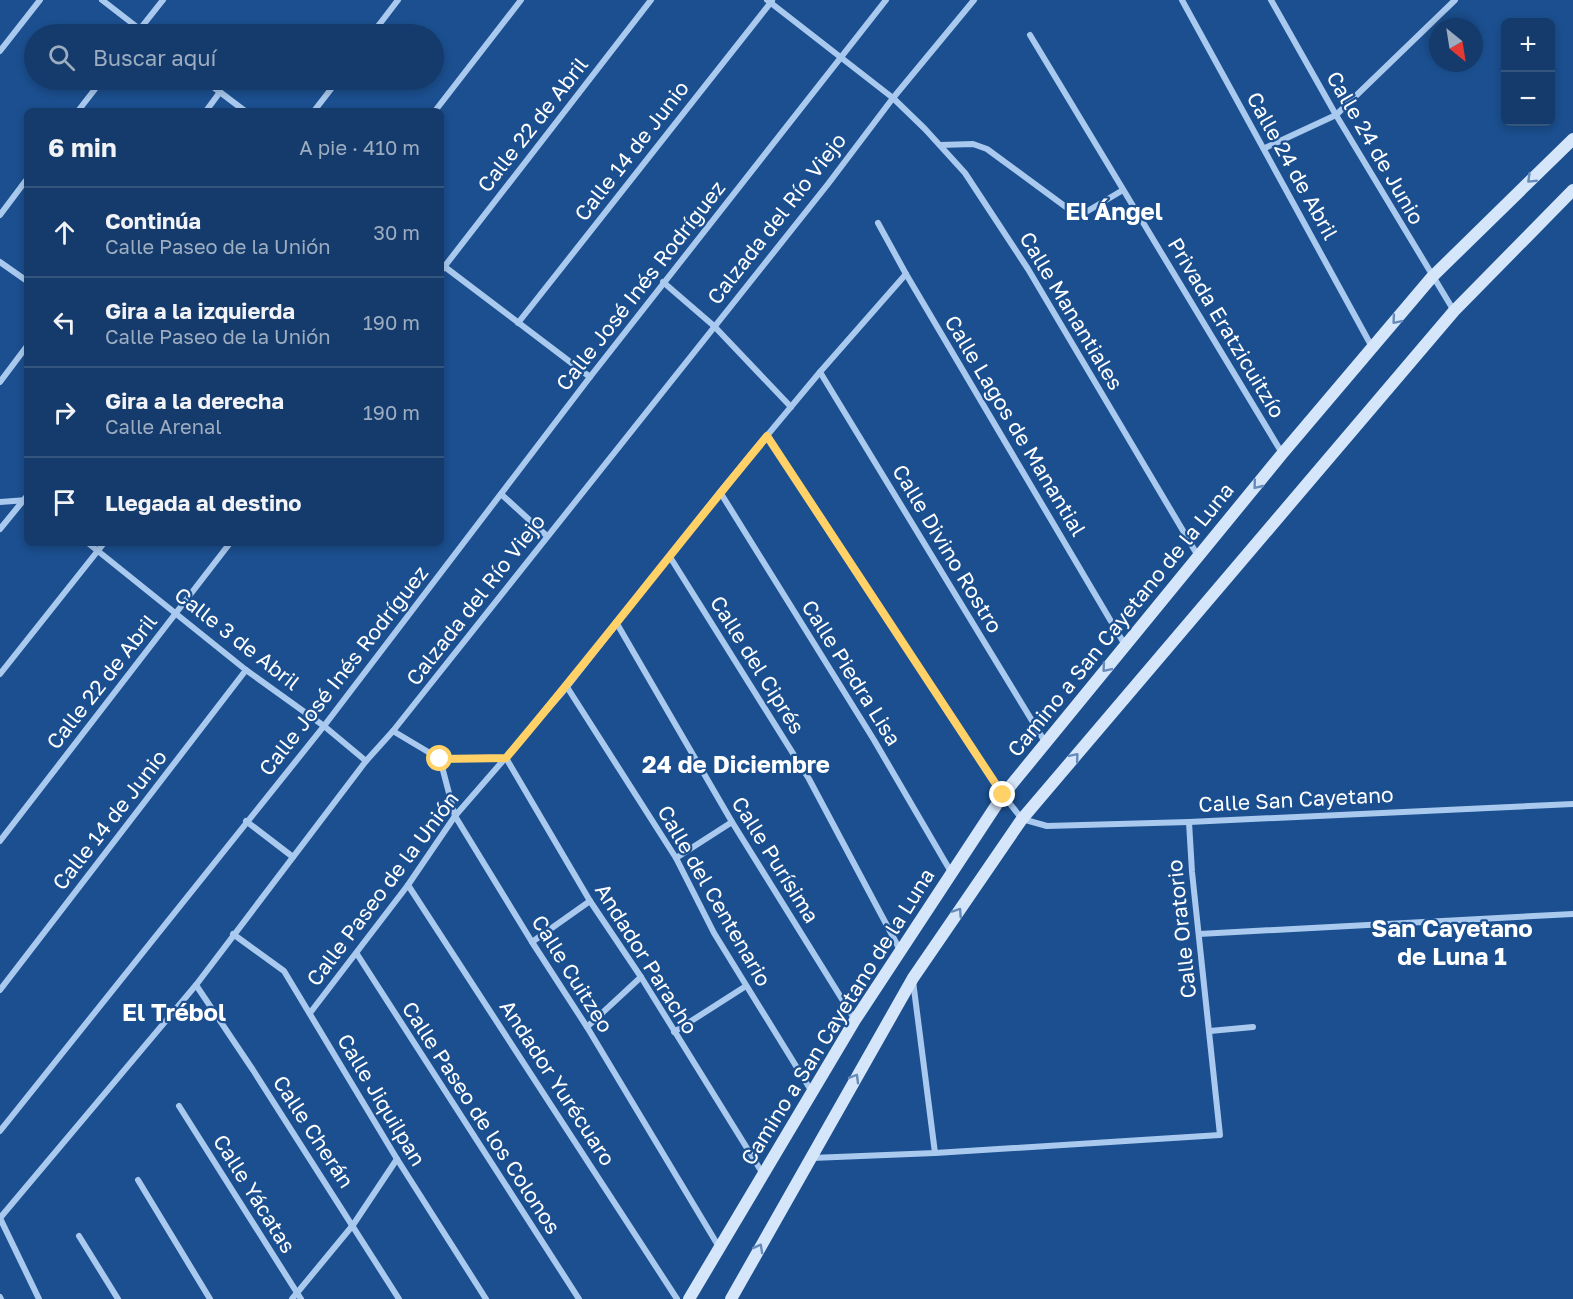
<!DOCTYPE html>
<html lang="es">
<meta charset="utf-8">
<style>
body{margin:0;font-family:"Golos Text",sans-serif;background:#1d4271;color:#f1f3f6}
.controls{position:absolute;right:18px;top:18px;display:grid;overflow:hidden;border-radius:9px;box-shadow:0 3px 9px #0003}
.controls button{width:54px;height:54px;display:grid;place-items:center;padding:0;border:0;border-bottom:2px solid #33557e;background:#143b6b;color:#f1f3f6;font:30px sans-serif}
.compass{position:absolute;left:1429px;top:18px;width:54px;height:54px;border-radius:50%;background:#143b6b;box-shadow:0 3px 9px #0003;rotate:150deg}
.stop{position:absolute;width:18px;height:18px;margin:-14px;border:4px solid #ffd166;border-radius:50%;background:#fff}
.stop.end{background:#ffd166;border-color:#fff;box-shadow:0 2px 6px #0008}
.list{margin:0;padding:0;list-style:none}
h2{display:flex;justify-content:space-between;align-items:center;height:78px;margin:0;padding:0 24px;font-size:26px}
h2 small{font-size:20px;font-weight:400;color:#9dadc1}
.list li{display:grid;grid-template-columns:39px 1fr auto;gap:18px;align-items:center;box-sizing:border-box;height:90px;padding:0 24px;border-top:2px solid #33557e}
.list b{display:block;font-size:22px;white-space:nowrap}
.list p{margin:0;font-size:20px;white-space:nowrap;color:#9dadc1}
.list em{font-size:20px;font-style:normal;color:#9dadc1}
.icon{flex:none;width:33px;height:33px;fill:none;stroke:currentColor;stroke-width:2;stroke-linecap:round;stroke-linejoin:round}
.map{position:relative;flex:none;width:1573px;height:1299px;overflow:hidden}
.search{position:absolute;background:#143b6b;box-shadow:0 3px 9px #0003;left:24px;top:24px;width:420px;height:66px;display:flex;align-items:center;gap:15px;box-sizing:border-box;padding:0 21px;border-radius:33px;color:#9dadc1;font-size:22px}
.panel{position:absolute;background:#143b6b;box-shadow:0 3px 9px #0003;left:24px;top:108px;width:420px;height:438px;border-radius:9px}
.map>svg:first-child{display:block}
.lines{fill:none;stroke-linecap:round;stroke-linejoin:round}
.street{stroke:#a9c9ee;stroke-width:6}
.secondary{stroke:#d6e6fa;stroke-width:12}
.oneway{stroke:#668bba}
.route{stroke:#ffd166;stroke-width:8}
.labels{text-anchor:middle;stroke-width:4.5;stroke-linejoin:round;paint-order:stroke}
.street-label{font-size:21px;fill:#fff;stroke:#1b4f8f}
.quarter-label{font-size:24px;font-weight:bold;fill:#fff;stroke:#1b4f8f}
</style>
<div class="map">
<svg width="1573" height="1299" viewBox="0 0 1573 1299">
<rect width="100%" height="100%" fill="#1b4f8f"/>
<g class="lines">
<g class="street">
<polyline points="102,0 146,34"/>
<polyline points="767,0 893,98 925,129 965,173 1028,269 1198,556"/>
<polyline points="1182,0 1372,347"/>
<polyline points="1271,0 1336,115 1454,311"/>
<polyline points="136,34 163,0"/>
<polyline points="372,34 398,0"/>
<polyline points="1030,35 1282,453"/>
<polyline points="0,51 40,0"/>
<polyline points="204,80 245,111"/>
<polyline points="78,111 102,80"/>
<polyline points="206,111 220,92"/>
<polyline points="314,111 338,80"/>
<polyline points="435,111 521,0"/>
<polyline points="940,145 973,144 987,149 1074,213 1081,215 1123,190"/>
<polyline points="1265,148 1336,115 1455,0"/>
<polyline points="0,215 27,179"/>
<polyline points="878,223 906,274 1125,645"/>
<polyline points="0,262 27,281"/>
<polyline points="441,264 590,377"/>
<polyline points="441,271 651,0"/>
<polyline points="663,282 714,326 791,407"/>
<polyline points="518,323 772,1"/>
<polyline points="820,372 1045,742"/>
<polyline points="0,382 27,346"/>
<polyline points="767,436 1003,795 1022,819 1047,826 1189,822 1573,804"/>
<polyline points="720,492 874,740 951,872"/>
<polyline points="501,494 547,536"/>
<polyline points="0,502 27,500"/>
<polyline points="0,529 27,496"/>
<polyline points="88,543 246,670 324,726 366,761"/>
<polyline points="670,557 809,779 900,950"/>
<polyline points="616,622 732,822 855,1020"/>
<polyline points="0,674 104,543"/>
<polyline points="567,687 676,858 714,933 812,1092"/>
<polyline points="393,731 440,759 455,816 532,942 587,1027 719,1247"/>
<polyline points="440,759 506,758 590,901 641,977 763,1174"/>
<polyline points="246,821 293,857"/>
<polyline points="0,841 230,543"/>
<polyline points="676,858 732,822"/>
<polyline points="408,885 677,1299"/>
<polyline points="233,934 284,971 397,1159 486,1299"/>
<polyline points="1199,934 1573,914"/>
<polyline points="532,942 590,901"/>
<polyline points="357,954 579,1299"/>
<polyline points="913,981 935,1153"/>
<polyline points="196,985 253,1070 399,1299"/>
<polyline points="0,990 246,670"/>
<polyline points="310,1013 408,885 455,816 567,687 720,492 820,372 906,274"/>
<polyline points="587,1027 641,977"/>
<polyline points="1210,1031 1253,1027"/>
<polyline points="674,1032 746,986"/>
<polyline points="179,1106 301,1299"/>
<polyline points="0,1131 324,726 590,377 886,0"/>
<polyline points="812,1158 935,1153 1220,1135 1192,872 1189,822"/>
<polyline points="138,1180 210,1299"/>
<polyline points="0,1218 196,985 366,761 393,731 828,184 893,98 974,0"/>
<polyline points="0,1218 39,1299"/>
<polyline points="79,1236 118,1299"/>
<polyline points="0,1297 1,1299"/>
<polyline points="292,1299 353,1225 397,1159"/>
</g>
<g class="secondary">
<polyline points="689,1299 855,1020 1003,795 1282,454 1432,277 1573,139"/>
<polyline points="731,1299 913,978 1022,819 1454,311 1573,190"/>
</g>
</g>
<defs><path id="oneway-chevron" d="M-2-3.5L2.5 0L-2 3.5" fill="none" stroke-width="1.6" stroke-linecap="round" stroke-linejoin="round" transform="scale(1.5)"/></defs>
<g class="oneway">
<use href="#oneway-chevron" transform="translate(1531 179) rotate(136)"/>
<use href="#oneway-chevron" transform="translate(1396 320) rotate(130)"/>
<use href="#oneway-chevron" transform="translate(1257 485) rotate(129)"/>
<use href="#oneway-chevron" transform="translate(1106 668) rotate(130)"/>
<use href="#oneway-chevron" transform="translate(1075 757) rotate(-50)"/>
<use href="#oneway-chevron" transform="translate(958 912) rotate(-56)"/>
<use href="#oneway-chevron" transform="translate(855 1078) rotate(-60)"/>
<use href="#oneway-chevron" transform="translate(759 1248) rotate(-61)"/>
</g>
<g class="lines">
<path class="route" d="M440 759 506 758C596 652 679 542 767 436L1003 795"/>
</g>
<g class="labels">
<g class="street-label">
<text transform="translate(533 125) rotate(-52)" y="7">Calle 22 de Abril</text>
<text transform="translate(1375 148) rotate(60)" y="7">Calle 24 de Junio</text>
<text transform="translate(632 151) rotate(-52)" y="7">Calle 14 de Junio</text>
<text transform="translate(1292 166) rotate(61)" y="7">Calle 24 de Abril</text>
<text transform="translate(777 219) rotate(-52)" y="7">Calzada del Río Viejo</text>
<text transform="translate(641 286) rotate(-52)" y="7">Calle José Inés Rodríguez</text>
<text transform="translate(1071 311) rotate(59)" y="7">Calle Manantiales</text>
<text transform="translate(1226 328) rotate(59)" y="7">Privada Eratzicuitzío</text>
<text transform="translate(1015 426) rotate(59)" y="7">Calle Lagos de Manantial</text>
<text transform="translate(947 549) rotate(59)" y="7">Calle Divino Rostro</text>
<text transform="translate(476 600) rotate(-52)" y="7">Calzada del Río Viejo</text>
<text transform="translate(1121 620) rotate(-51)" y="7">Camino a San Cayetano de la Luna</text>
<text transform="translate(237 639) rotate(38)" y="7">Calle 3 de Abril</text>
<text transform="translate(757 665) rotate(58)" y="7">Calle del Ciprés</text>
<text transform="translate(344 671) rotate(-52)" y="7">Calle José Inés Rodríguez</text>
<text transform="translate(851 673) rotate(58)" y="7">Calle Piedra Lisa</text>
<text transform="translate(102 682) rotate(-52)" y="7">Calle 22 de Abril</text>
<text transform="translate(1296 800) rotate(-3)" y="7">Calle San Cayetano</text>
<text transform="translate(110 820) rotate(-52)" y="7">Calle 14 de Junio</text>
<text transform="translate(775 860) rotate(58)" y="7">Calle Purísima</text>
<text transform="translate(383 889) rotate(-53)" y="7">Calle Paseo de la Unión</text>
<text transform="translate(714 896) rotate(60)" y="7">Calle del Centenario</text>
<text transform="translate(1182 929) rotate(-96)" y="7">Calle Oratorio</text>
<text transform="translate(646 959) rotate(58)" y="7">Andador Paracho</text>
<text transform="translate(572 974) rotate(58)" y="7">Calle Cuitzeo</text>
<text transform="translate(838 1017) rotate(-58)" y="7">Camino a San Cayetano de la Luna</text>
<text transform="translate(557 1083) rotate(57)" y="7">Andador Yurécuaro</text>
<text transform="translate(381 1100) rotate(59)" y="7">Calle Jiquilpan</text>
<text transform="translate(481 1118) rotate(57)" y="7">Calle Paseo de los Colonos</text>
<text transform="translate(313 1132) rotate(57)" y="7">Calle Cherán</text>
<text transform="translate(254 1194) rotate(58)" y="7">Calle Yácatas</text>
</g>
<g class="quarter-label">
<text x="1114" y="220">El Ángel</text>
<text x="736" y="773">24 de Diciembre</text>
<text x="1452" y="937">San Cayetano<tspan x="1452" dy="28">de Luna 1</tspan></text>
<text x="174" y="1021">El Trébol</text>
</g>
</g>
</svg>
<div class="controls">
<button>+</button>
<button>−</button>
</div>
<svg class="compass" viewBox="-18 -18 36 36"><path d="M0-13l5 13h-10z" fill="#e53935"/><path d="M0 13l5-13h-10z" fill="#9dadc1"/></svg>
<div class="stop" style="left:440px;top:759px"></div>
<div class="stop end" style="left:1003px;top:795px"></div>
<div class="search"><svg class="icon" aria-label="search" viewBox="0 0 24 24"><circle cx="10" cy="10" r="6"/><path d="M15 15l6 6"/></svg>Buscar aquí</div>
<section class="panel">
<h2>6 min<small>A pie · 410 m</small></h2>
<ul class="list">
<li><svg class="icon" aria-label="ahead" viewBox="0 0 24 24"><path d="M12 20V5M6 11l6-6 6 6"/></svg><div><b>Continúa</b><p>Calle Paseo de la Unión</p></div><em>30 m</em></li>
<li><svg class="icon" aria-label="left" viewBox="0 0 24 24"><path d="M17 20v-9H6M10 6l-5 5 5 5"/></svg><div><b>Gira a la izquierda</b><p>Calle Paseo de la Unión</p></div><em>190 m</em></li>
<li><svg class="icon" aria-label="right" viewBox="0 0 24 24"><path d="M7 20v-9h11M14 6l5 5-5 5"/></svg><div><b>Gira a la derecha</b><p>Calle Arenal</p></div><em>190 m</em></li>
<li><svg class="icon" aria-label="arrive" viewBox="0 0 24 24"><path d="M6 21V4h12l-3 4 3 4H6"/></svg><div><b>Llegada al destino</b></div></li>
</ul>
</section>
</div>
